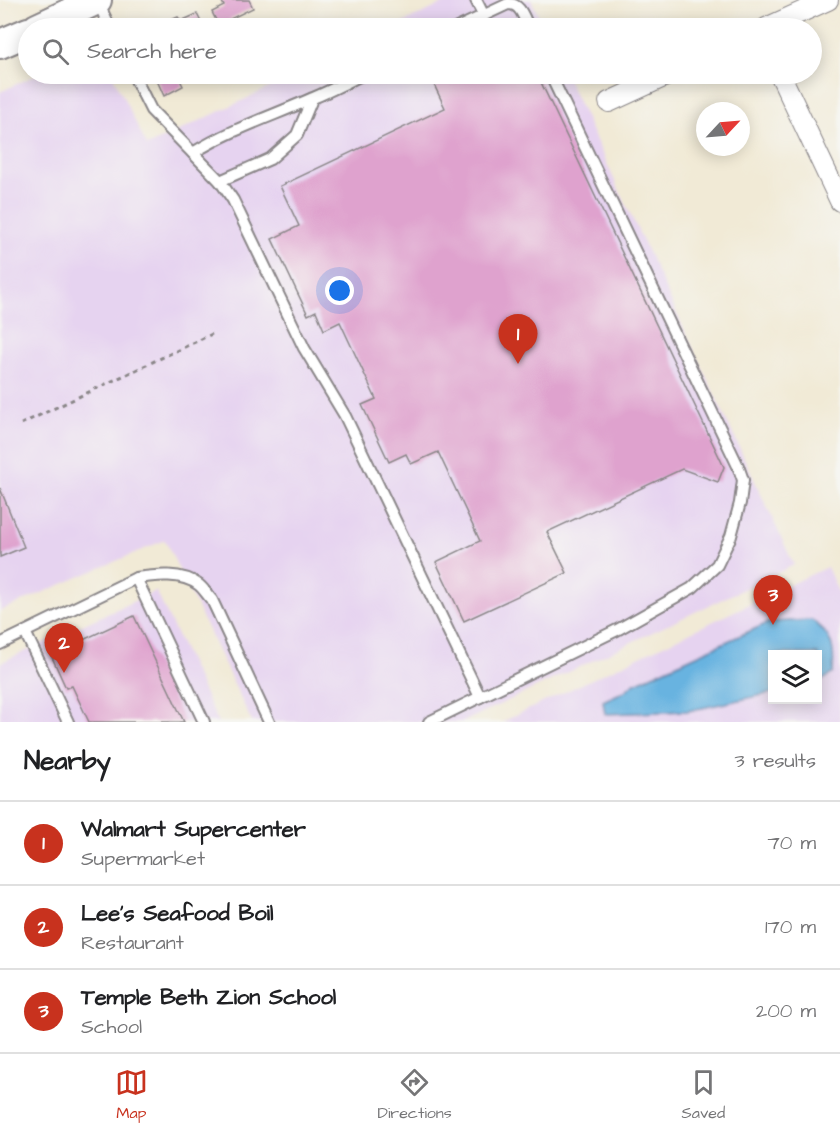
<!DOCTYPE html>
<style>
body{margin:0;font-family:"Architects Daughter",sans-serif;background:#f6f6f6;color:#202124}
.controls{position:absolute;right:18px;bottom:18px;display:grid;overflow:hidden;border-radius:0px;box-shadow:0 3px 15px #0003}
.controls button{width:54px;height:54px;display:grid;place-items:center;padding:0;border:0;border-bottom:2px solid #e0e0e0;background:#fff;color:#202124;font:30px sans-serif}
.compass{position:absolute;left:696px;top:102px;width:54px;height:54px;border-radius:50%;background:#fff;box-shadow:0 3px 15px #0003;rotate:64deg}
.you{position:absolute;left:340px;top:291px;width:21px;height:21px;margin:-15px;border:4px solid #fff;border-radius:50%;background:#1a73e8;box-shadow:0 0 0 9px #1a73e833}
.badge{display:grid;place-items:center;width:39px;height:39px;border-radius:50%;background:#c8321e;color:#fff;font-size:20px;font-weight:700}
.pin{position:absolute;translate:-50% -50px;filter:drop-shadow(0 2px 3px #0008)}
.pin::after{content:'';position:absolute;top:32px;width:21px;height:18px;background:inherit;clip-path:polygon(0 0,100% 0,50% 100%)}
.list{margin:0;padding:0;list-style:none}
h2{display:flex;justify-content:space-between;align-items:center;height:78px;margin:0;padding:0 24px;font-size:26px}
h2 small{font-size:20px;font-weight:400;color:#757577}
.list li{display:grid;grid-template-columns:39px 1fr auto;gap:18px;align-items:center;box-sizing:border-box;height:84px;padding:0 24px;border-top:2px solid #e0e0e0}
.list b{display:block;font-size:22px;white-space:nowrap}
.list p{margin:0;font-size:20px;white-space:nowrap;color:#757577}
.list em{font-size:20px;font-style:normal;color:#757577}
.icon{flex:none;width:33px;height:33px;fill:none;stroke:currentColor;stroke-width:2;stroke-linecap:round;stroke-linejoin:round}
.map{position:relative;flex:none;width:840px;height:722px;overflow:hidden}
.search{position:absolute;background:#fff;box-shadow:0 3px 15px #0003;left:18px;right:18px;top:18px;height:66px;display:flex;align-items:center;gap:15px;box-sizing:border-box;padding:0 21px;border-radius:33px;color:#757577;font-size:22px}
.sheet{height:330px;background:#fff}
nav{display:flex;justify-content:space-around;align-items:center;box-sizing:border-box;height:84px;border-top:2px solid #e0e0e0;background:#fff;font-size:16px;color:#757577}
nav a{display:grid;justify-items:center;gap:3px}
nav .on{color:#c8321e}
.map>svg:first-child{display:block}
.built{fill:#e6d3f0;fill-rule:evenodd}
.water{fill:#68b3e0;stroke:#456a8e;stroke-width:1.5}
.building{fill:#dfa2ce}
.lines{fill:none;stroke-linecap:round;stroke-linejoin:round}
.lane-casing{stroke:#8a8688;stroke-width:14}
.street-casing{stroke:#8a8688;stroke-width:22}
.secondary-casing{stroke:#8a8688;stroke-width:32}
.path{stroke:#8a8688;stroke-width:3;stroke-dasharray:4.5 4.5;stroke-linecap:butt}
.lane{stroke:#fff;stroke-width:10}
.street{stroke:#fff;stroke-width:20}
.secondary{stroke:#fff;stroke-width:28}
</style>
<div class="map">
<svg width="840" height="722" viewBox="0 0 840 722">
<rect width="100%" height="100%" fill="#f6f6f2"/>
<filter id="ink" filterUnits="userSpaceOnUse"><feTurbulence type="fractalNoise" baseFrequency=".0167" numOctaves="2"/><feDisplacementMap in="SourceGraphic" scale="12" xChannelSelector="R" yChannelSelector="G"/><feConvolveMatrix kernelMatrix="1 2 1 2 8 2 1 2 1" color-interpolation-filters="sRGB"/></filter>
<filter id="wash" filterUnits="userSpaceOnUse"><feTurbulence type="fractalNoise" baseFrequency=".008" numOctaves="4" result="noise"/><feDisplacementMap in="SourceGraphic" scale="24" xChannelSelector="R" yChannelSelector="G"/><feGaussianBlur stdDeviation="1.35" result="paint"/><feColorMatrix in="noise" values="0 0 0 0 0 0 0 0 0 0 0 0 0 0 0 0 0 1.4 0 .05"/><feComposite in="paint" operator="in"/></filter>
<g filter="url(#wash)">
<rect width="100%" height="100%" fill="#f1ead6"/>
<g class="built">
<polygon points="451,0 531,0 545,28 392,28"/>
<polygon points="38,74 112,74 147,146 298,74 565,74 794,565 463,722 252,722 165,540 0,611 0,92"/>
<path d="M827 567 840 596V722H502ZM772 654H818V700H772Z"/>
<polygon points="156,591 218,722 0,722 0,663"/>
</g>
<path class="water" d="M812 620C833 637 835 647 833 673L818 683V654H772V693L688 711 605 714 603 701 625 691 633 684 770 622Z"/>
<g id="blocks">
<g class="building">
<polygon points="221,0 249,0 253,8 230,19 233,25 226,28 220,28 212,12 224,6"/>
<polygon points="197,14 204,28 153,28 178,17 181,21"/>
<polygon points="161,74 177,74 183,86 164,96 155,76"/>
<polygon points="429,74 537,74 724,467 718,482 682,469 547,532 567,573 464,621 436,562 480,541 438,452 411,464 406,454 389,462 362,405 376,399 340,322 324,330 316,311 308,315 272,239 299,226 280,186 445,108"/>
<polygon points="0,488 24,547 0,557"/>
<polygon points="134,616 184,722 89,722 72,686 66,688 51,655"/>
</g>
</g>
</g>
<g filter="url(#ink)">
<use href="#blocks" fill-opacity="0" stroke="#8a8688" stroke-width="1.5"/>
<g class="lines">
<defs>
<g id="lane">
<polyline points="97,0 110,28"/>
<polyline points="476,0 484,16"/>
<path d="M457 28 508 4C521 3 524 19 529 28"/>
<polyline points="133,74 151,110 220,181 233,200 304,348 345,416 480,697"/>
<path d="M193 153C231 129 273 116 313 98 330 91 347 82 364 74"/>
<polyline points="220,181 270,159 297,135 312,99"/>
<polyline points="136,578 204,722"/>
<polyline points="25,632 68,722"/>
<path d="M0 644 136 578C156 575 182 572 199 585 204 589 208 596 212 600L269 722"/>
<polyline points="429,722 617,630 692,588 717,565 731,536 740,503 743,480 738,466 550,74"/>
</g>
<g id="street">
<polyline points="766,28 828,0"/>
<polyline points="780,74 840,201"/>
<polyline points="609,102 670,74"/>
</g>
<g id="secondary">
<polyline points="37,28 97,0"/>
<polyline points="0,44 28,32"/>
</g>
</defs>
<use href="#lane" class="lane-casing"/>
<use href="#street" class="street-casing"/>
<use href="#secondary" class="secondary-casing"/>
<polyline class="path" points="21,424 212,334"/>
<use href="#lane" class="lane"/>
<use href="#street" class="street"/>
<use href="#secondary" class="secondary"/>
</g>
</g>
</svg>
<div class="controls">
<button><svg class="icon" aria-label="layers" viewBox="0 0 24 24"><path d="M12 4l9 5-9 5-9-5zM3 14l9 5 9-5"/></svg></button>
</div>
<svg class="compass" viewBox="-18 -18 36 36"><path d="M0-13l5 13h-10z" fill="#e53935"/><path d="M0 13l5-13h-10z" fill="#757577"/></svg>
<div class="you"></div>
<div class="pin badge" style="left:518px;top:364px">1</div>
<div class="pin badge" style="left:64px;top:673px">2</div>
<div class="pin badge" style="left:773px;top:625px">3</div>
<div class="search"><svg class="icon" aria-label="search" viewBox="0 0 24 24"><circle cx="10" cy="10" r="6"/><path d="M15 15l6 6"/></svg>Search here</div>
</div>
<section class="sheet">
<h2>Nearby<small>3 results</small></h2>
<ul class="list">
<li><span class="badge">1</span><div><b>Walmart Supercenter</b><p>Supermarket</p></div><em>70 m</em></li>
<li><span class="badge">2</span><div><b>Lee's Seafood Boil</b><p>Restaurant</p></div><em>170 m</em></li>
<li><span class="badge">3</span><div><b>Temple Beth Zion School</b><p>School</p></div><em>200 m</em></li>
</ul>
</section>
<nav>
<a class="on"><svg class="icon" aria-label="map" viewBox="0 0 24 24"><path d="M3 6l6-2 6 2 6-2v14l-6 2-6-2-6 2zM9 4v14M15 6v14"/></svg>Map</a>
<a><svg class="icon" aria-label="directions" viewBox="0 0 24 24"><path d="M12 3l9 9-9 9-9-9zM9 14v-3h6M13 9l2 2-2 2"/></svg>Directions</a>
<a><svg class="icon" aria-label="saved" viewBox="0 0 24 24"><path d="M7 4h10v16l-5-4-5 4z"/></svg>Saved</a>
</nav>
